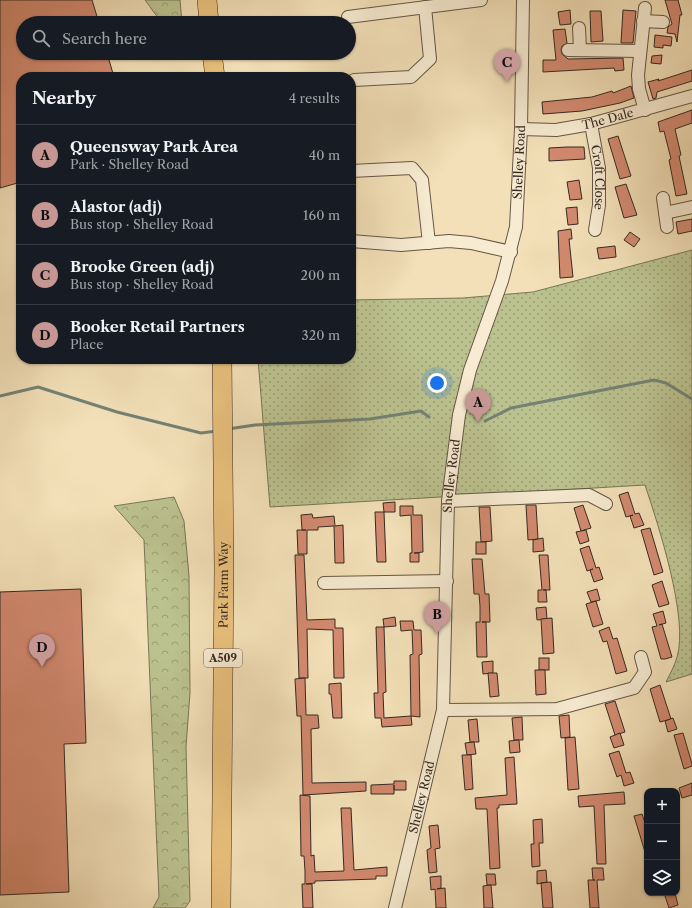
<!DOCTYPE html>
<meta charset="utf-8">
<style>
body{margin:0;font-family:"Libre Caslon Text",serif;background:#242831;color:#f1f3f6}
.controls{position:absolute;right:12px;bottom:12px;display:grid;overflow:hidden;border-radius:8px;box-shadow:0 1px 3px #0004}
.controls button{width:36px;height:36px;display:grid;place-items:center;padding:0;border:0;border-bottom:1px solid #363941;background:#171b24;color:#f1f3f6;font:20px sans-serif}
.you{position:absolute;left:437px;top:383px;width:14px;height:14px;margin:-10px;border:3px solid #fff;border-radius:50%;background:#1a73e8;box-shadow:0 0 0 6px #1a73e833}
.badge{display:grid;place-items:center;width:26px;height:26px;border-radius:50%;background:#c59692;color:#111;font-size:13px;font-weight:700}
.pin{position:absolute;translate:-50% -33px;filter:drop-shadow(0 1px 2px #0008)}
.pin::after{content:'';position:absolute;top:21px;width:14px;height:12px;background:inherit;clip-path:polygon(0 0,100% 0,50% 100%)}
.list{margin:0;padding:0;list-style:none}
h2{display:flex;justify-content:space-between;align-items:center;height:52px;margin:0;padding:0 16px;font-size:17px}
h2 small{font-size:13px;font-weight:400;color:#9ea1a6}
.list li{display:grid;grid-template-columns:26px 1fr auto;gap:12px;align-items:center;box-sizing:border-box;height:60px;padding:0 16px;border-top:1px solid #363941}
.list b{display:block;font-size:15px;white-space:nowrap}
.list p{margin:0;font-size:13px;white-space:nowrap;color:#9ea1a6}
.list em{font-size:13px;font-style:normal;color:#9ea1a6}
.icon{flex:none;width:22px;height:22px;fill:none;stroke:currentColor;stroke-width:2;stroke-linecap:round;stroke-linejoin:round}
.map{position:relative;flex:none;width:692px;height:908px;overflow:hidden}
.search{position:absolute;background:#171b24;box-shadow:0 1px 3px #0004;left:16px;top:16px;width:340px;height:44px;display:flex;align-items:center;gap:10px;box-sizing:border-box;padding:0 14px;border-radius:22px;color:#9ea1a6;font-size:15px}
.panel{position:absolute;background:#171b24;box-shadow:0 1px 3px #0004;left:16px;top:72px;width:340px;height:292px;border-radius:16px}
.map>svg:first-child{display:block}
.forest{fill:url(#forest-crowns);stroke:#787658}
.park{fill:url(#park-dots);stroke:#787658}
.lines{fill:none;stroke-linecap:round;stroke-linejoin:round}
.stream{stroke:#738274;stroke-width:3}
.building{fill:#d38a70;stroke:#352921}
.minor-casing{stroke:#645747;stroke-width:14}
.trunk-casing{stroke:#352921;stroke-width:20}
.minor{stroke:#f7ebd1;stroke-width:12}
.trunk{stroke:#eac07c;stroke-width:19}
.labels{text-anchor:middle;stroke-width:3.5;stroke-linejoin:round;paint-order:stroke}
.shield{fill:#f7ebd1;stroke:#6f6356;stroke-width:1}
.shield-label{font-size:11px;font-weight:bold;fill:#352921}
.street-label{font-size:12px;fill:#352921;stroke:#f7ebd1}
</style>
<div class="map">
<svg width="692" height="908" viewBox="0 0 692 908">
<defs>
<pattern id="forest-crowns" width="20" height="18" patternUnits="userSpaceOnUse"><rect width="20" height="18" fill="#bbc28f"/><path d="M2 6a3 3 0 1 1 6 0M12 15a3 3 0 1 1 6 0" fill="none" stroke="#999e74"/></pattern>
<pattern id="park-dots" width="8" height="8" patternUnits="userSpaceOnUse"><rect width="8" height="8" fill="#bbc28f"/><path d="M2 2h.1M6 6h.1" fill="none" stroke="#999e74" stroke-width="1.8" stroke-linecap="round"/></pattern>
</defs>
<rect width="100%" height="100%" fill="#f3e0b8"/>
<filter id="stains"><feTurbulence type="fractalNoise" baseFrequency=".005" numOctaves="4"/><feColorMatrix values="0 0 0 0 .2 0 0 0 0 .09 0 0 0 0 .02 0 0 0 .5 -.17"/></filter>
<radialGradient id="worn" r=".72"><stop offset=".6" stop-color="#630" stop-opacity="0"/><stop offset="1" stop-color="#630" stop-opacity=".3"/></radialGradient>
<g class="forest">
<path d="M145 0H180L182 23C158 23 159 19 145 0Z"/>
<polygon points="174,497 184,521 189,576 190,693 186,747 190,901 185,908 153,908 159,897 144,540 114,506"/>
</g>
<path class="park" d="M692 250V674L666 682C670 674 675 665 677 657 689 619 658 524 645 485L270 507 258 359H351V300L463 298 533 292Z"/>
<g class="lines">
<g class="stream">
<polyline points="0,396 38,387 117,412 201,433 217,431"/>
<polyline points="485,421 511,408 654,380 666,383 692,399"/>
<polyline points="228,429 255,425 370,419 421,411 429,417"/>
</g>
</g>
<g class="building">
<polygon points="0,0 92,0 99,23 23,23 23,53 107,53 114,77 21,77 21,182 0,188"/>
<polygon points="665,0 678,0 682,15 680,15 677,42 675,34 667,33 668,27 672,24"/>
<polygon points="570,10 571,24 560,25 558,12"/>
<polygon points="623,10 636,11 633,43 621,43"/>
<polygon points="590,11 601,11 603,41 591,42"/>
<polygon points="565,29 567,43 562,46 561,50 562,54 568,59 623,58 624,70 615,71 614,68 543,72 543,60 556,60 553,30"/>
<polygon points="655,35 672,37 671,46 663,45 663,48 654,47"/>
<polygon points="662,55 661,64 651,63 652,56"/>
<polygon points="692,70 692,81 657,92 656,98 653,99 648,82 659,79 658,81"/>
<polygon points="631,86 634,98 620,103 582,111 543,114 542,102 592,97 612,91 613,93"/>
<polygon points="692,110 692,123 675,129 681,155 679,156 687,194 676,196 669,160 671,159 664,131 660,132 658,122"/>
<polygon points="618,136 631,176 620,179 608,139"/>
<polygon points="567,147 584,147 585,159 549,161 549,148"/>
<polygon points="579,180 582,199 570,200 567,182"/>
<polygon points="626,184 637,215 624,218 615,187"/>
<polygon points="577,207 578,224 568,225 566,208"/>
<polygon points="692,219 692,231 678,234 676,222"/>
<polygon points="571,229 572,239 569,239 573,277 560,278 558,231"/>
<polygon points="630,232 640,239 634,247 624,240"/>
<polygon points="615,246 616,257 599,259 597,248"/>
<polygon points="628,492 635,514 639,513 644,525 634,528 630,516 633,515 626,517 619,495"/>
<polygon points="395,502 395,512 384,512 383,503"/>
<polygon points="526,505 536,505 538,539 528,540"/>
<polygon points="583,505 591,528 581,531 574,508"/>
<polygon points="400,506 413,506 413,515 422,515 423,552 414,553 419,553 419,562 410,562 410,553 412,553 411,515 400,516"/>
<polygon points="479,507 490,507 492,541 481,542"/>
<polygon points="375,512 384,512 386,562 377,562"/>
<polygon points="312,514 313,518 334,516 335,526 343,525 344,563 335,563 334,526 318,527 318,530 307,530 307,554 298,554 297,530 306,530 302,530 301,515"/>
<polygon points="650,528 663,572 654,575 641,530"/>
<polygon points="586,530 589,541 580,544 576,532"/>
<polygon points="543,538 544,551 533,552 533,540"/>
<rect x="476" y="542" width="10" height="12"/>
<polygon points="589,546 596,568 599,567 603,579 594,582 590,570 593,569 587,571 580,549"/>
<polygon points="295,555 304,555 307,620 335,619 335,628 343,628 344,678 334,678 333,630 307,629 308,678 299,678"/>
<polygon points="539,555 548,555 550,590 543,590 546,590 547,602 538,602 538,590 542,590"/>
<polygon points="472,559 482,559 485,594 489,594 490,622 482,622 486,622 487,657 477,657 476,622 480,622 480,606 479,594 474,594"/>
<polygon points="662,581 669,604 659,607 652,585"/>
<polygon points="81,589 86,743 64,744 69,892 0,895 0,592"/>
<polygon points="597,589 600,600 596,601 603,624 593,627 586,604 596,601 591,602 587,592"/>
<polygon points="546,607 547,619 537,620 536,608"/>
<polygon points="663,611 666,623 659,625 662,624 672,657 665,659 661,659 652,627 657,626 653,614"/>
<polygon points="395,617 396,626 384,627 383,619"/>
<polygon points="552,618 554,653 543,654 541,619"/>
<polygon points="400,621 413,621 414,630 421,630 422,654 419,655 420,717 411,716 410,655 413,654 412,630 401,631"/>
<polygon points="376,627 384,627 386,692 383,693 384,718 411,716 412,725 382,727 381,718 375,718 374,693 378,693"/>
<polygon points="609,627 613,639 617,638 627,671 616,674 607,641 603,642 599,631"/>
<rect x="539" y="658" width="10" height="12"/>
<polygon points="493,661 493,673 483,674 482,662"/>
<polygon points="535,670 545,670 546,694 536,695"/>
<polygon points="488,673 497,673 499,696 490,697"/>
<polygon points="305,678 306,715 318,715 319,728 311,729 312,783 366,782 366,791 303,795 301,716 297,716 295,679"/>
<polygon points="341,683 342,718 333,718 331,694 329,694 329,684"/>
<polygon points="660,685 671,719 660,722 650,689"/>
<polygon points="615,701 625,732 615,735 605,704"/>
<polygon points="569,715 570,737 561,738 559,716"/>
<polygon points="522,717 523,740 514,740 512,718"/>
<polygon points="673,718 677,729 668,732 665,721"/>
<polygon points="477,719 479,742 470,742 468,720"/>
<polygon points="620,733 624,745 614,748 610,737"/>
<polygon points="683,733 692,764 692,766 684,769 674,735"/>
<polygon points="575,737 579,789 568,790 565,738"/>
<polygon points="519,740 520,752 510,753 509,741"/>
<polygon points="474,742 476,754 467,755 465,743"/>
<polygon points="619,751 626,773 630,772 634,783 624,786 621,775 617,777 609,754"/>
<polygon points="462,755 471,755 473,789 465,790"/>
<polygon points="514,757 517,804 499,805 499,808 497,808 500,868 490,869 487,809 476,809 475,798 507,795 505,758"/>
<polygon points="394,781 406,781 406,790 394,790 394,785 394,794 371,794 371,785 394,784"/>
<polygon points="692,783 692,795 682,798 679,788"/>
<polygon points="624,792 625,804 604,805 606,864 597,864 594,806 579,807 578,796"/>
<polygon points="300,795 310,796 311,856 314,855 315,872 344,871 341,808 351,808 354,870 387,867 387,876 376,876 376,879 315,881 315,883 306,884 312,884 313,908 303,908 302,884 305,884 305,871 304,856 301,856"/>
<polygon points="642,814 647,828 647,852 645,852 634,816"/>
<polygon points="542,819 543,843 539,843 540,866 532,867 531,844 534,844 533,820"/>
<polygon points="438,825 440,848 435,849 437,872 429,873 427,850 431,848 429,826"/>
<polygon points="592,868 603,868 604,880 597,880 599,908 590,908 588,880 595,880 593,880"/>
<polygon points="546,870 547,882 541,883 551,882 553,908 543,908 541,883 537,884 537,871"/>
<polygon points="486,874 495,874 496,885 487,885"/>
<polygon points="441,876 441,888 437,889 445,888 446,908 436,908 435,889 431,890 430,877"/>
<polygon points="491,885 493,908 484,908 483,886"/>
<polygon points="664,893 675,893 678,905 669,908"/>
</g>
<g class="lines">
<defs>
<g id="minor">
<polyline points="645,8 638,75 639,89 645,110"/>
<polyline points="348,17 481,0"/>
<polyline points="643,21 663,22"/>
<polyline points="579,28 580,50"/>
<polyline points="568,50 640,51"/>
<polyline points="354,80 411,77 430,59 425,7"/>
<path id="s1" d="M591 124 599 168V205L595 230"/>
<path id="s2" d="M521 129 556 130 591 124 692 96"/>
<polyline points="351,171 412,168 422,180 429,243"/>
<polyline points="663,198 667,227"/>
<polyline points="665,213 692,207"/>
<polyline points="351,241 401,245 449,241 471,243 511,252"/>
<polyline points="448,501 589,495 606,504"/>
<polyline points="324,583 447,581"/>
<polyline points="443,710 557,709 634,688 645,672 641,657"/>
<path id="s3" d="M395 908 443 710 448 501 459 415 470 370 502 281 516 227 521 129 523 0"/>
</g>
<g id="trunk">
<polyline points="207,0 209,23"/>
<polyline points="212,53 215,77"/>
<path id="s4" d="M221 908 224 569 222 359"/>
</g>
</defs>
<use href="#minor" class="minor-casing"/>
<use href="#trunk" class="trunk-casing"/>
<use href="#minor" class="minor"/>
<use href="#trunk" class="trunk"/>
</g>
<g class="labels">
<rect class="shield" x="204" y="649" width="38" height="18" rx="3"/>
<g class="shield-label">
<text x="223" y="662">A509</text>
</g>
<g class="street-label">
<text dy="4" stroke="none"><textPath href="#s2" startOffset="88">The Dale</textPath></text>
<text dy="4" stroke="none"><textPath href="#s3" startOffset="761">Shelley Road</textPath></text>
<text dy="4" stroke="none"><textPath href="#s1" startOffset="54">Croft Close</textPath></text>
<text dy="4" stroke="none"><textPath href="#s3" startOffset="438">Shelley Road</textPath></text>
<text dy="4" stroke="none"><textPath href="#s4" startOffset="323">Park Farm Way</textPath></text>
<text dy="4" stroke="none"><textPath href="#s3" startOffset="114">Shelley Road</textPath></text>
</g>
</g>
<rect width="100%" height="100%" filter="url(#stains)"/>
<rect width="100%" height="100%" fill="url(#worn)"/>
</svg>
<div class="controls">
<button>+</button>
<button>−</button>
<button><svg class="icon" aria-label="layers" viewBox="0 0 24 24"><path d="M12 4l9 5-9 5-9-5zM3 14l9 5 9-5"/></svg></button>
</div>
<div class="you"></div>
<div class="pin badge" style="left:478px;top:422px">A</div>
<div class="pin badge" style="left:437px;top:634px">B</div>
<div class="pin badge" style="left:507px;top:82px">C</div>
<div class="pin badge" style="left:42px;top:667px">D</div>
<div class="search"><svg class="icon" aria-label="search" viewBox="0 0 24 24"><circle cx="10" cy="10" r="6"/><path d="M15 15l6 6"/></svg>Search here</div>
<section class="panel">
<h2>Nearby<small>4 results</small></h2>
<ul class="list">
<li><span class="badge">A</span><div><b>Queensway Park Area</b><p>Park · Shelley Road</p></div><em>40 m</em></li>
<li><span class="badge">B</span><div><b>Alastor (adj)</b><p>Bus stop · Shelley Road</p></div><em>160 m</em></li>
<li><span class="badge">C</span><div><b>Brooke Green (adj)</b><p>Bus stop · Shelley Road</p></div><em>200 m</em></li>
<li><span class="badge">D</span><div><b>Booker Retail Partners</b><p>Place</p></div><em>320 m</em></li>
</ul>
</section>
</div>
